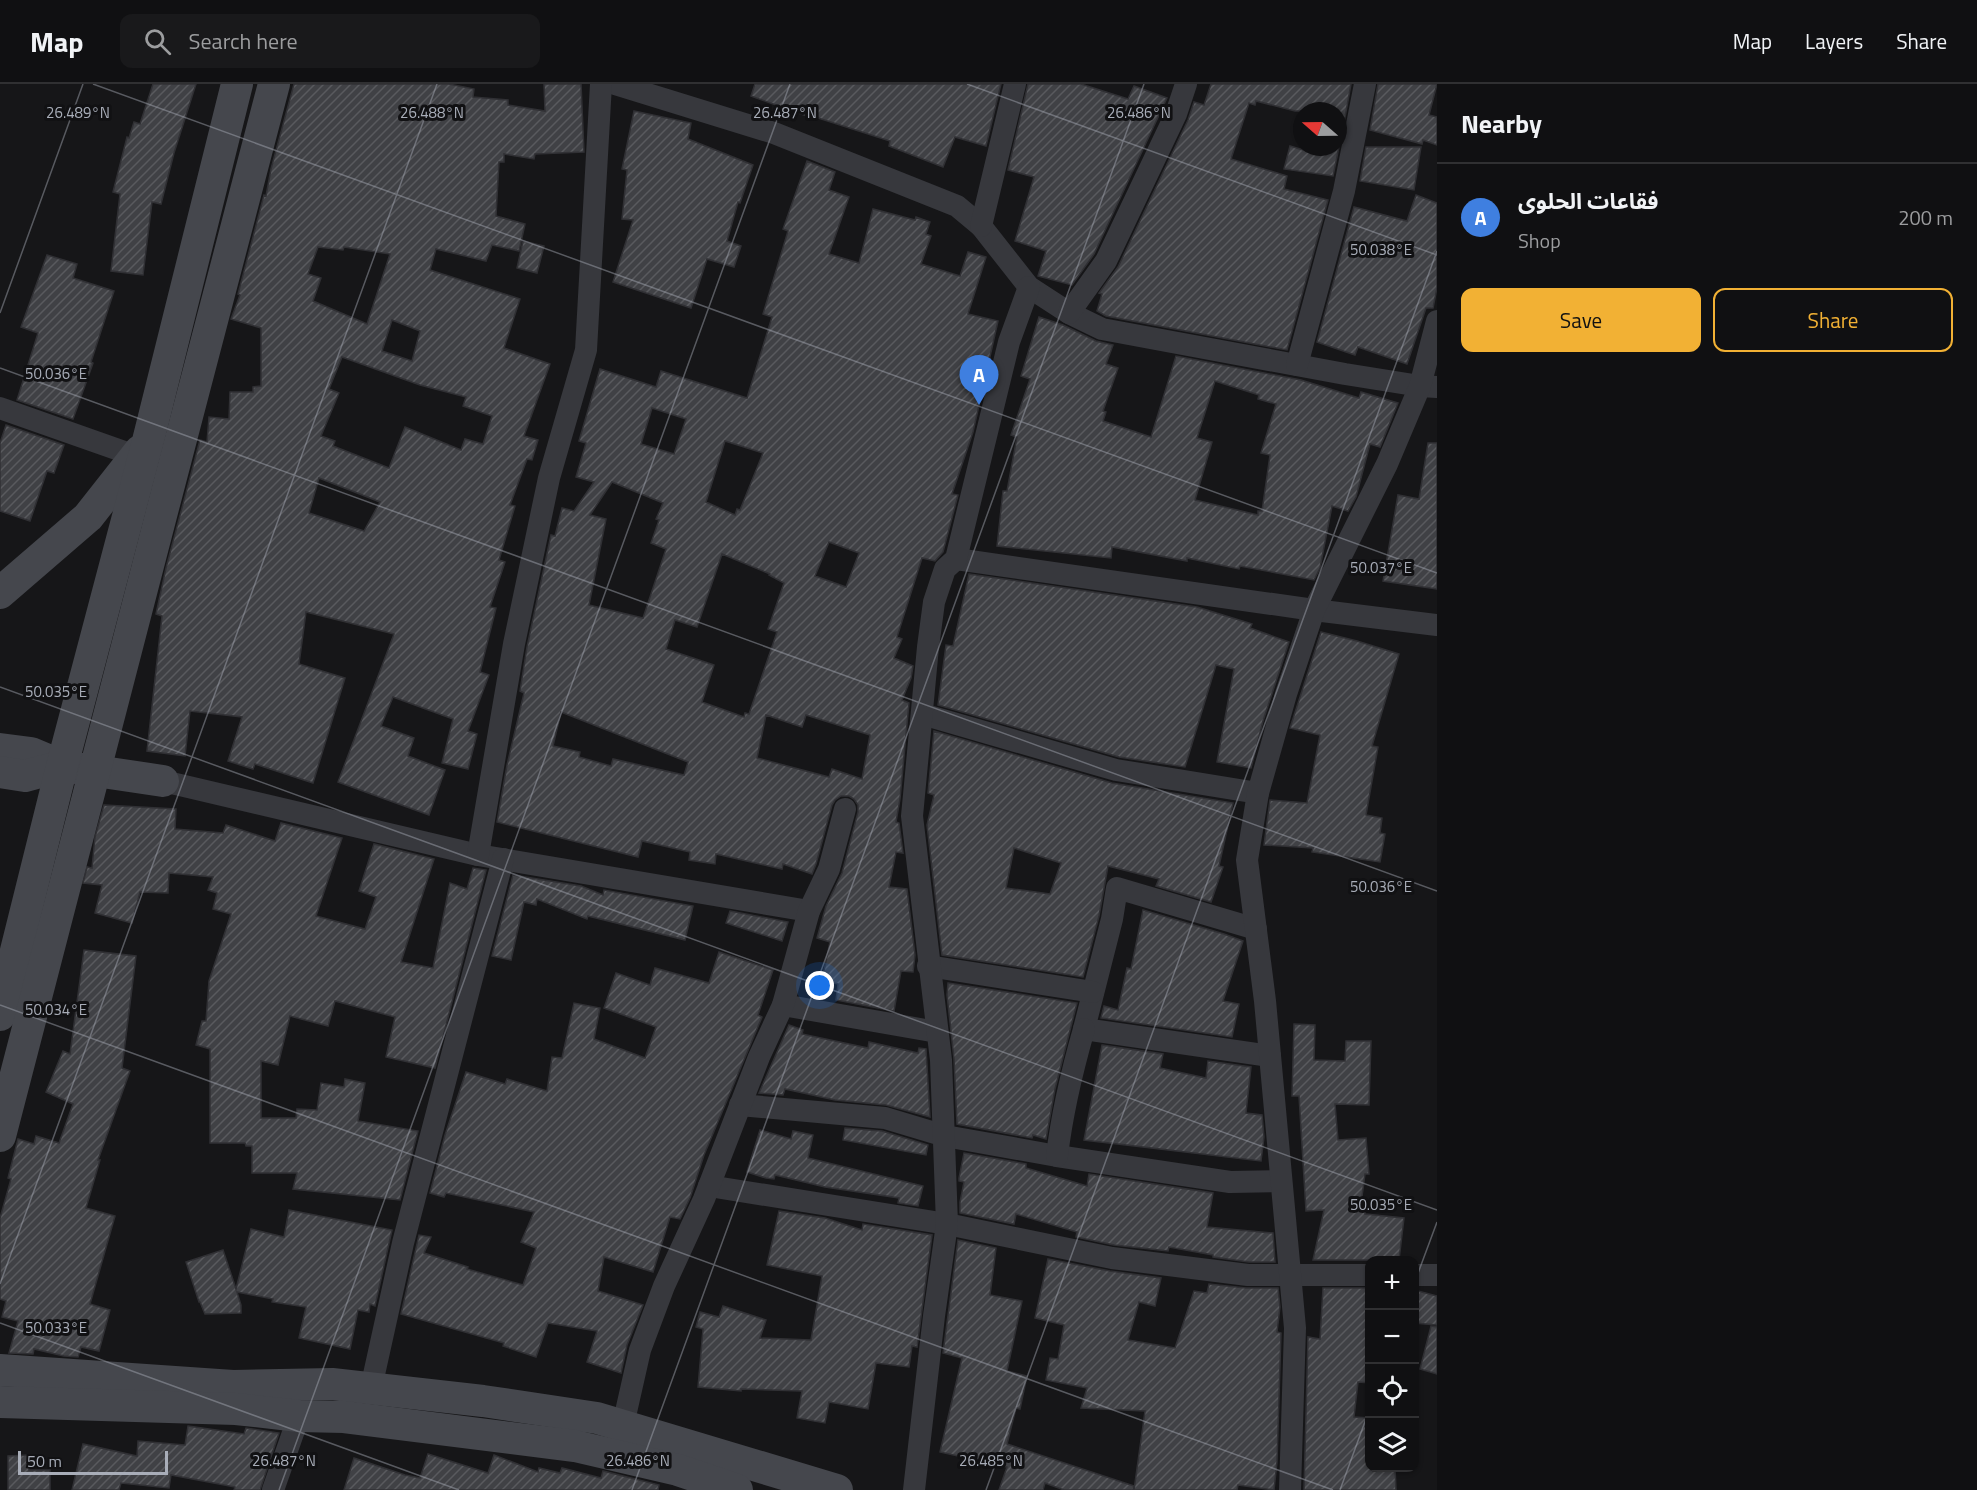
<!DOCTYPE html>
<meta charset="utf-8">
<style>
body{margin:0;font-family:"Titillium Web","Noto Sans Arabic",sans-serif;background:#19191b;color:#f1f3f6}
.controls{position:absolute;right:18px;bottom:18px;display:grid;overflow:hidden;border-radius:12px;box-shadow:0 2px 4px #0004}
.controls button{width:54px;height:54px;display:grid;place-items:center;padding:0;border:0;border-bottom:2px solid #303032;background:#101012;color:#f1f3f6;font:30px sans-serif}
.compass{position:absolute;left:1293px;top:18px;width:54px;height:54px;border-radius:50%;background:#101012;box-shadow:0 2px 4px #0004;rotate:290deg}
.scale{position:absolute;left:18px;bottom:15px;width:150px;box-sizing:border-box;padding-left:6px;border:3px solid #a8adb8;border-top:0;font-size:16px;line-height:21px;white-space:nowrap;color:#a8adb8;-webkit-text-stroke:4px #111113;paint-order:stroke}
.you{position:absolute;left:820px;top:902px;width:21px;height:21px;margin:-15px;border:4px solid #fff;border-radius:50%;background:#1a73e8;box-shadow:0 0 0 9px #1a73e833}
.badge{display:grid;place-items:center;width:39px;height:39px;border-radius:50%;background:#f2b134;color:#fff;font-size:20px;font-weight:700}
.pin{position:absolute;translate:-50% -50px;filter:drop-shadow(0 2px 3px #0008)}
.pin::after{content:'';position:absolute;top:32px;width:21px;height:18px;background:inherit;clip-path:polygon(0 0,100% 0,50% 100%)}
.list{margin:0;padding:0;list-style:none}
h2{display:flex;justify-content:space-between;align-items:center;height:78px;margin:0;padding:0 24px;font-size:26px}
h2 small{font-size:20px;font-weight:400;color:#9c9d9f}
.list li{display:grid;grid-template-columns:39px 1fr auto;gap:18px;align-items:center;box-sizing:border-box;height:108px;padding:0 24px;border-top:2px solid #303032}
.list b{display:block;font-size:22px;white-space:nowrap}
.list p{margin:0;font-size:20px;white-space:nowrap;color:#9c9d9f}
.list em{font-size:20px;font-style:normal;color:#9c9d9f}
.actions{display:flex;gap:12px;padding:18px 24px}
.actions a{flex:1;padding:14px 0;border:2px solid #f2b134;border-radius:12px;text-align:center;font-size:21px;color:#f2b134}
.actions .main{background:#f2b134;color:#111}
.icon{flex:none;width:33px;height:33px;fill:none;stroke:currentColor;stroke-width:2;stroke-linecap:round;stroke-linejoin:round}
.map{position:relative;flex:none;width:1437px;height:1406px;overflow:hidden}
header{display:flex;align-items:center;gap:36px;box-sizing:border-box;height:84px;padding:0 30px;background:#101012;border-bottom:2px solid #303032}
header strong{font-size:28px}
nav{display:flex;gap:33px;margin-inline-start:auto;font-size:21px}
.search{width:420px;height:54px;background:#19191b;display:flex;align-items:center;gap:15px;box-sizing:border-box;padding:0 21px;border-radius:12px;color:#9c9d9f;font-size:22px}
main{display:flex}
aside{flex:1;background:#101012}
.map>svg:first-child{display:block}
.building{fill:url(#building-hatch);stroke:#303034;stroke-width:1.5;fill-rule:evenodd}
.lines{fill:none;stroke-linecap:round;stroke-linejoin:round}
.street{stroke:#37383d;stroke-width:22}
.secondary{stroke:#45474d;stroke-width:32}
.ticks{fill:none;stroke:#a8adb8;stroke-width:1.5;stroke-opacity:0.45}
.ticks-label{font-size:15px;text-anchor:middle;fill:#a8adb8;stroke:#111113;stroke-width:6;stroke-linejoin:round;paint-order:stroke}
</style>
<header>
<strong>Map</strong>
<div class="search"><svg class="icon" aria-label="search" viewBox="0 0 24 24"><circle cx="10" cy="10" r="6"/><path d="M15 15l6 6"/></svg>Search here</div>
<nav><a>Map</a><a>Layers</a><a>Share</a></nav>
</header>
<main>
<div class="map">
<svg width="1437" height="1406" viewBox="0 0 1437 1406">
<defs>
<pattern id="building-hatch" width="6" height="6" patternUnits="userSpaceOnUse" patternTransform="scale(1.5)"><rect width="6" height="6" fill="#404145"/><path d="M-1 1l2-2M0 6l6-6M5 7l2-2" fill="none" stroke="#595a5e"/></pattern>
</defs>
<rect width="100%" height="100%" fill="#161618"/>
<g class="building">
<polygon points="153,0 196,0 174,69 161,120 152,118 143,191 111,187 120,110 113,108 127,53 129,54 134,38 140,40"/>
<path d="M294 0H449L474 5 473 13 508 16V21L545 27 544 0H581L584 68 535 70 534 75 504 70V78H499L496 132 525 140 519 167 492 161 486 177 436 165 430 186 520 215 504 264 550 280 524 352 538 356 532 376 527 375 510 421 515 422 499 476 505 478 490 523 496 524 480 588 489 591 468 647 477 650 468 685 442 679 453 635 393 613 381 642 414 654 408 672 445 686 429 731 338 698 394 550 306 528 299 580 345 594 313 699 255 680 253 685 228 677 242 633 190 627 185 672 147 667 162 532 156 530 166 484 200 356 207 358 209 333 229 335 230 308H253V303L261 302V244L231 235 240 211 238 210 264 111 266 112 271 85ZM318 163 343 166 344 163 390 170 367 240 313 217 321 194 308 190ZM392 236 420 247 412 277 382 267ZM342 273 420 301 466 313 463 322 492 332 483 360 465 355 461 366 405 343 389 384 333 362 335 357 321 352 339 309 329 305ZM319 394 380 418 364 447 309 429Z"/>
<polygon points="755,0 1001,0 986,62 955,53 943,83 889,62 890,57 812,32 812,34 751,12"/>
<polygon points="1028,0 1081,0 1128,15 1134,2 1167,14 1094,170 1072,201 1038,192 1046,167 1015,157 1034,93 1008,86"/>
<polygon points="1211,0 1351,0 1344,39 1338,38 1338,27 1295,27 1256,17 1255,21 1249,19 1231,75 1287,92 1284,105 1328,116 1287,266 1106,232 1097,227 1102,210 1099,209 1118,183 1188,36 1194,18 1204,21"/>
<polygon points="1378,0 1437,0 1429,31 1437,33 1437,61 1423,56 1422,60 1370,46"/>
<polygon points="634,27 691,39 688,55 753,81 740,119 738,118 727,157 741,162 734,183 707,175 691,224 613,198 633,136 622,135 627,86 622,85"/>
<polygon points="1290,62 1310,68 1312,63 1339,63 1333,92 1284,85"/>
<polygon points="1366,63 1421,63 1414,106 1360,97"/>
<path d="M807 77 835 88 829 106 849 113 829 170 859 179 873 125 915 136 916 133 930 138 926 150 931 152 921 180 960 192 968 168 986 173 968 230 998 237 973 348 952 410 958 411 943 468 935 477 922 474 897 553 902 555 894 574 913 582 911 594 902 616 909 619 900 715 896 738 899 739 903 769 896 768 889 803 907 805 915 871 913 888 901 887 894 927 836 916 838 900 822 896 830 858 817 854 826 822 842 789 858 728V721L854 715 849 712H841L835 716 832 721 816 780 812 790 783 780 782 785 716 770 715 780 689 776 690 768 642 757 638 773 497 738 507 681 524 609 520 607 527 563 551 451 555 452 562 424 574 427 594 398 576 393 586 359 579 357 600 285 656 303 661 287 747 314 772 233 763 230 788 147 783 145ZM652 324 686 335 674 370 641 360ZM725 357 763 369 740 426 737 425 735 431 706 418ZM612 398 663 419 656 435 659 436 651 459 666 465 643 534 589 521 606 435 590 431ZM829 458 859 469 846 503 815 492ZM722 470 770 490 769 491 784 499 768 545 777 548 749 630 745 629 744 633 702 618 714 581 666 565 675 536 697 543ZM561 628 688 678 684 691 613 675 611 682 579 673 580 668 553 662ZM766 631 802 643 806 631 870 651 862 695 832 685 829 693 757 674Z"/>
<polygon points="1416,111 1437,119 1437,204 1433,224 1426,224 1407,280 1358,263 1355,271 1317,258 1354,123 1407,137"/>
<polygon points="523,157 544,162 537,189 517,184"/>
<polygon points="47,171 77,180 73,194 114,207 91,278 93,279 73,335 17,316 38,249 21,243"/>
<path d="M1039 233 1063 241 1096 257 1113 261 1106 280 1118 284 1103 327 1106 328 1103 337 1151 353 1176 272 1301 296 1359 314 1361 308 1398 319 1380 363 1370 360 1356 413 1348 427 1332 422 1320 484 1314 496 1240 482 1239 485 1187 474V477L1112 463 1111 474 997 462 1003 407H1007L1017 353 1011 351 1030 295 1021 292ZM1215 297 1259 311 1258 315 1276 320 1261 369 1270 371 1262 427H1258V431L1195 416 1212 358 1197 354Z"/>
<polygon points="6,341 64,361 54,389 47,387 30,437 0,427 0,359"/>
<polygon points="1428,359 1437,359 1437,505 1383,497 1398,411 1419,415"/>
<polygon points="969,490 1197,523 1252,540 1250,544 1289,558 1263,637 1251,684 1217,678 1234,585 1216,581 1185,683 1119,673 938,621 946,561 953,562"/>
<polygon points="1321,548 1357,557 1399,570 1372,662 1378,663 1366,731 1382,734 1380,749 1385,750 1380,778 1312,768 1313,764 1264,761 1270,716 1307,719 1320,651 1290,644"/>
<path d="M934 647 1112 699 1233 719 1219 782 1223 783 1211 818 1156 802 1159 795 1108 782 1099 832 1083 893 942 871 927 741 934 711 928 709ZM1014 764 1061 779 1050 810 1006 804Z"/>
<polygon points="104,721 176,725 175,745 223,749 226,741 275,757 281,739 342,754 316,832 365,845 376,813 359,807 374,760 434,775 401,878 433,884 450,799 467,805 473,784 486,786 435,984 386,973 395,933 335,917 328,942 290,932 278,981 261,977 261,1034 296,1034 297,1025 317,1026 321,999 344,1003 345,995 365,999 358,1037 418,1047 400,1116 293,1105 297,1089 252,1089 252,1062 246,1062 245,1059 210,1059 210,965 196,961 202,937 206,937 209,897 231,830 213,825 217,809 208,806 213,793 169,789 168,809 140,808 132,839 95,829 102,801 83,799 87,783 92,784 95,753"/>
<polygon points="513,791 581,802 603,811 604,806 693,822 685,856 588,832 587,835 537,815 536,821 524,818 511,876 492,872"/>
<polygon points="1143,826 1224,850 1243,857 1223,917 1239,920 1232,953 1101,934 1104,922 1118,926 1127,884 1131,885"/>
<polygon points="730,827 788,838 782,857 726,839"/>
<polygon points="84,866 136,872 122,984 130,987 98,1076 100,1076 86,1124 115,1132 90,1220 110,1226 99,1267 81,1263 78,1273 64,1272 34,1265 33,1270 9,1269 18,1237 2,1233 6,1217 0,1215 0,1134 11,1095 8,1094 18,1055 34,1060 36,1052 59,1059 73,1020 46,1008 63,967 70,970"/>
<polygon points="719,868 773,886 758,931 762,933 704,1071 690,1114 680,1135 670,1133 653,1188 604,1173 598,1207 643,1221 627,1261 621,1289 587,1278 597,1247 548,1239 536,1273 503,1262 504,1259 401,1230 419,1151 431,1153 424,1169 468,1183 467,1185 523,1201 536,1164 521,1158 534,1128 446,1109 444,1113 430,1109 445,1051 466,988 505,1000 507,995 547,1007 552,973 562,974 574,919 600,924 594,955 645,974 656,943 604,924 616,889 650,901 655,884 709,899"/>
<polygon points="948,899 1077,919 1055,1005 1046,1055 1033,1051 1032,1054 957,1040 954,975 947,911"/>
<polygon points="1294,940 1315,941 1314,976 1345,977 1346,957 1371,957 1369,1021 1335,1020 1338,1056 1366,1054 1369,1090 1365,1090 1361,1120 1366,1120 1365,1130 1404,1134 1399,1176 1313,1176 1324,1126 1306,1127 1299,1012 1292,1012"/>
<polygon points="789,941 803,946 802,950 868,964 869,958 918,969 919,964 926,965 930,1033 886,1021 835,1016 785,1005 783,1011 759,1009"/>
<polygon points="1102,961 1163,970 1160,984 1206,994 1208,977 1251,983 1246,1029 1262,1031 1264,1053 1261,1077 1084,1056"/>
<polygon points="845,1044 882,1047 928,1061 926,1071 843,1056"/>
<polygon points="760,1046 791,1055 793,1047 813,1051 808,1074 923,1102 918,1122 898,1119 899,1114 825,1103 775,1091 774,1095 766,1094 747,1088"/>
<polygon points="964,1069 1026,1080 1026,1084 1087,1102 1089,1090 1213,1109 1207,1143 1273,1149 1275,1178 1249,1178 1213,1173 1213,1171 1169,1163 1168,1167 1114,1161 1076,1153 1077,1148 1016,1130 1014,1140 960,1129 960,1118 964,1098 959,1097 959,1094"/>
<polygon points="289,1126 392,1146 375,1222 370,1220 369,1228 358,1226 350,1265 299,1254 306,1223 272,1218 273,1215 237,1208 241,1221 241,1229 205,1230 200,1218 199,1218 186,1178 223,1166 236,1205 251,1145 284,1153"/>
<polygon points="779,1127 825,1134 862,1146 863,1140 932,1151 917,1263 912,1262 909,1283 876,1279 868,1325 829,1318 825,1339 797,1334 802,1307 741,1305 741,1307 698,1303 703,1245 696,1243 700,1228 719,1233 723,1222 766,1236 760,1254 811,1256 822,1192 767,1181"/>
<polygon points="958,1156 996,1164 990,1211 1022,1217 1007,1287 1027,1292 1020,1325 1016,1324 1007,1360 1134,1402 1133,1406 1064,1406 1045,1399 1043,1406 999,1406 1007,1383 940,1368 962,1274 943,1269"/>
<polygon points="1048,1175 1110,1187 1161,1194 1155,1222 1139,1218 1128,1256 1175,1264 1194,1207 1207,1209 1209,1200 1246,1204 1278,1204 1280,1223 1277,1248 1281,1249 1277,1378 1274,1406 1238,1401 1237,1406 1134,1406 1145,1327 1081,1324 1087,1304 1046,1296 1050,1274 1058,1275 1064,1241 1035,1234"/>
<polygon points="1323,1204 1370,1204 1370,1299 1358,1298 1354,1333 1370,1334 1370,1383 1395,1383 1396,1406 1304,1406 1308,1253 1320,1255"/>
<polygon points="1414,1206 1437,1212 1437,1241 1414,1239"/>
<polygon points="1431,1242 1437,1243 1437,1290 1420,1285"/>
<polygon points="188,1342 244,1350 246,1344 279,1349 260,1406 234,1406 235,1403 171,1391 169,1404 121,1399 119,1406 72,1406 83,1360 137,1372 138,1357 185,1361"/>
<polygon points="428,1370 488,1389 494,1371 538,1388 539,1384 560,1389 562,1384 601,1394 603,1387 659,1401 658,1406 344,1406 354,1374 405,1391 420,1394"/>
<polygon points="29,1371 29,1386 50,1386 50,1406 8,1406 8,1372"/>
</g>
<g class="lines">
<g class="street">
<polyline points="615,0 774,49 957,122 981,142 1029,203 1069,229 1102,245 1345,290 1420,302 1437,303"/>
<polyline points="981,142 1015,0"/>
<polyline points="1069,229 1106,177 1176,30 1186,0"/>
<polyline points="1297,281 1344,107 1365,0"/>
<polyline points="0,324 136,372"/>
<polyline points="956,475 1314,526 1437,541"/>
<polyline points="922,630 1116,686 1258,709"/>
<polyline points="163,697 478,771 809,827"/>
<polyline points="478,771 514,560 549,394 586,266 601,0"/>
<polyline points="1256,845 1117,804 1112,835 1084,945 1270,972"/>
<polyline points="928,882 1093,908"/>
<polyline points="783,921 937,948"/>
<polyline points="740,1021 885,1034 945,1052 1057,1072 1230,1098 1281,1097"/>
<path d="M1057 1072C1062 1029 1072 987 1084 945"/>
<polyline points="709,1102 947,1140 1112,1174 1248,1191 1370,1191"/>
<polyline points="1414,1191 1437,1191"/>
<polyline points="371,1304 403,1159 503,775"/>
<polyline points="623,1341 640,1266 664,1202 704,1115 759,973 783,921 809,827 829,785 845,725"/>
<polyline points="273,1406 299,1332"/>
<polyline points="914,1406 934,1232 947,1140 941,976 912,732 928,563 934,518 945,485 956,475 1009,258 1029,203"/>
<polyline points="1290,1406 1295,1244 1265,917 1247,776 1258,709 1286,610 1314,526 1387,380 1420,302 1437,237"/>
</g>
<g class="secondary">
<polyline points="0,509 88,433 140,367"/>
<polyline points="0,665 31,669 62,682 163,697"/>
<polyline points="0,688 25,692 62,682"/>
<polyline points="0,931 62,682 148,357 237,0"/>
<path d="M0 1052C89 700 183 351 274 0"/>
<polyline points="0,1286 233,1302 332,1300 483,1317 597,1334 837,1406"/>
<polyline points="0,1318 236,1325 299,1332 344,1333 575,1362 678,1386 737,1406"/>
</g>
</g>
<path class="ticks" d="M93 0 1437 489M967 0 1437 171M0 229 83 0M0 284 1437 807M0 603 1437 1126M0 921 1333 1406M0 1200 437 0M1414 1200 1437 1138M0 1239 459 1406M279 1406 790 0M632 1406 1144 0M986 1406 1437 167M1340 1406 1370 1324"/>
<g class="ticks-label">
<text x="78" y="34">26.489°N</text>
<text x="432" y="34">26.488°N</text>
<text x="785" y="34">26.487°N</text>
<text x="1139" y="34">26.486°N</text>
<text x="1381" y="171">50.038°E</text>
<text x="56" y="295">50.036°E</text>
<text x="1381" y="489">50.037°E</text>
<text x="56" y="613">50.035°E</text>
<text x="1381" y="808">50.036°E</text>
<text x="56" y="931">50.034°E</text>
<text x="1381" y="1126">50.035°E</text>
<text x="56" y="1249">50.033°E</text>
<text x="284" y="1382">26.487°N</text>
<text x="638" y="1382">26.486°N</text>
<text x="991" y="1382">26.485°N</text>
</g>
</svg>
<div class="controls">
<button>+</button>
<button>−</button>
<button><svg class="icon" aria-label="locate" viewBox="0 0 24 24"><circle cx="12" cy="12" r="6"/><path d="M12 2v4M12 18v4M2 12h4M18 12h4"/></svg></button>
<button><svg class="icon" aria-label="layers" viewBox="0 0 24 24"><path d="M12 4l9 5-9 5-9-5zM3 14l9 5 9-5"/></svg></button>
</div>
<svg class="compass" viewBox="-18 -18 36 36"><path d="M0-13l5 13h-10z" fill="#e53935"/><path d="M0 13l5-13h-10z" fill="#9c9d9f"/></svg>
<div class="scale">50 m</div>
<div class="you"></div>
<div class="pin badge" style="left:979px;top:321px;background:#3f7fe0">A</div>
</div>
<aside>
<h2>Nearby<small></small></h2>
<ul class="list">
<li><span class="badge" style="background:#3f7fe0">A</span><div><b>فقاعات الحلوى</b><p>Shop</p></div><em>200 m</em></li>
</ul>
<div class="actions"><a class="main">Save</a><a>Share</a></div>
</aside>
</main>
